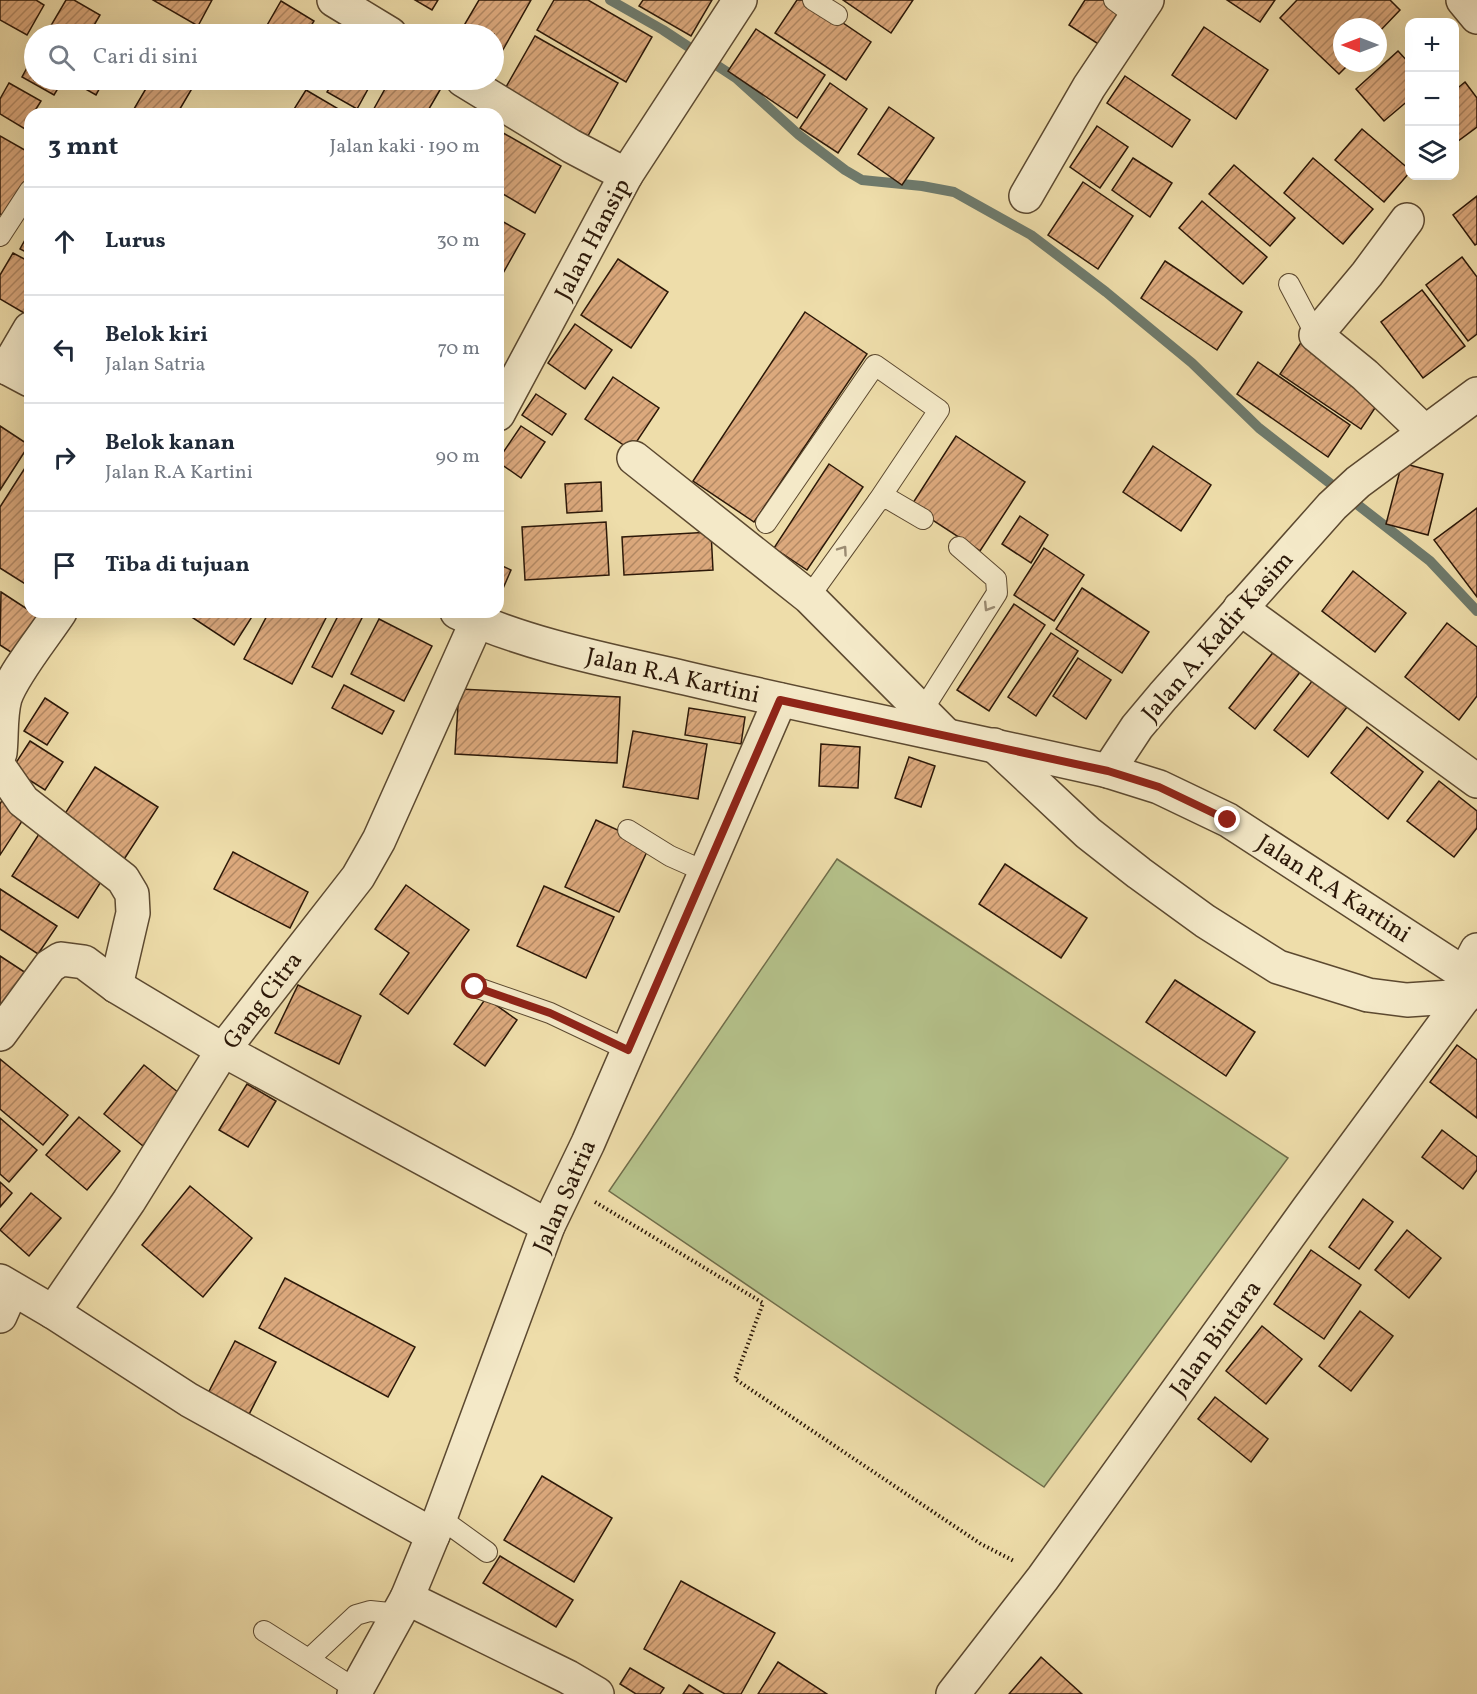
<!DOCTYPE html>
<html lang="id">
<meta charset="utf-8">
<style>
body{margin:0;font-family:Vollkorn,serif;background:#f2f2f3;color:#1f2937}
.controls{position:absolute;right:18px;top:18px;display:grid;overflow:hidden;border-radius:12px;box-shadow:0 6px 24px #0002}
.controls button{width:54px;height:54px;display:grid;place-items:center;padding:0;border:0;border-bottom:2px solid #e0e1e3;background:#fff;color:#1f2937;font:30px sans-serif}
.compass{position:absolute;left:1333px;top:18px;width:54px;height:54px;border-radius:50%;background:#fff;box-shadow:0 6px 24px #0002;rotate:270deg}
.stop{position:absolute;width:18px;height:18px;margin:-14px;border:4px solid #8f2418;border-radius:50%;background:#fff}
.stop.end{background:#8f2418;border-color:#fff;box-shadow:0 2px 6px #0008}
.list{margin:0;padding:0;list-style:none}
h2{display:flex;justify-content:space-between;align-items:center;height:78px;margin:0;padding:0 24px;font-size:26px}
h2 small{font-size:20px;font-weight:400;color:#747a83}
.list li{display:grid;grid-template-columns:39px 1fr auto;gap:18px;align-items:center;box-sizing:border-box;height:108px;padding:0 24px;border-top:2px solid #e0e1e3}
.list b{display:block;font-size:22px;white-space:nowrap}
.list p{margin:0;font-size:20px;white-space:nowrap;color:#747a83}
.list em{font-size:20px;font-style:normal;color:#747a83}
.icon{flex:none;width:33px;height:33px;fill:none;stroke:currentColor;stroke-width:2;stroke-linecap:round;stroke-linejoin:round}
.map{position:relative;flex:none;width:1477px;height:1694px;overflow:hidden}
.search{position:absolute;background:#fff;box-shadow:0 6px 24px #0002;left:24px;top:24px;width:480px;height:66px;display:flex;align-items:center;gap:15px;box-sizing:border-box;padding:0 21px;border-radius:33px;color:#747a83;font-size:22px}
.panel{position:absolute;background:#fff;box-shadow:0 6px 24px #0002;left:24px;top:108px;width:480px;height:510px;border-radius:18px}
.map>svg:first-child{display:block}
.pitch{fill:#b5c28b;stroke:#706d4a;stroke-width:1.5}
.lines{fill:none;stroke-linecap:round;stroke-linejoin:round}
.stream{stroke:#6e7a6c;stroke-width:10}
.building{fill:url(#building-hatch);stroke:#2c1808;stroke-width:1.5}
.service-casing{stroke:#5c4930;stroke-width:22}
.minor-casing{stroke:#5c4930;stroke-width:36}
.tertiary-casing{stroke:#5c4930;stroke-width:36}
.path{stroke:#2c1808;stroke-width:4;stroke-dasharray:1.5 3;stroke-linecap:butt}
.service{stroke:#f4e9c8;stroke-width:20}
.minor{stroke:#f4e9c8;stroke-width:33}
.tertiary{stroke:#f4e9c8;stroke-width:33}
.oneway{stroke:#9a8b72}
.route{stroke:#8f2418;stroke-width:8}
.labels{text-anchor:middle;stroke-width:4.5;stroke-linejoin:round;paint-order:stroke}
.street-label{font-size:24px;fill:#2c1808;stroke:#f4e9c8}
</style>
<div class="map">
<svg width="1477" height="1694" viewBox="0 0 1477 1694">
<defs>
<pattern id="building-hatch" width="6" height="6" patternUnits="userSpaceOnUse" patternTransform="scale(1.5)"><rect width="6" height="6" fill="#dca97d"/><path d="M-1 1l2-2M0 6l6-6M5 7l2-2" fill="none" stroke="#b38964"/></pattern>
</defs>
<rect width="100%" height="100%" fill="#eda"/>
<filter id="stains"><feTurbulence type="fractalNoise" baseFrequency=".00333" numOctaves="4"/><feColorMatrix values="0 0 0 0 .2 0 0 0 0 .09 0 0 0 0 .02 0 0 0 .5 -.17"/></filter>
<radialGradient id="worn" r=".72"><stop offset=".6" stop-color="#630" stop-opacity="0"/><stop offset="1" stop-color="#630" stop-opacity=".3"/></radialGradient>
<polygon class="pitch" points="837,859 1288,1158 1044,1487 609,1191"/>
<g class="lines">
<polyline class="stream" points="610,0 663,30 736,78 799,135 845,170 862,180 922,186 954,192 1031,235 1106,292 1192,363 1259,428 1430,561 1477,611"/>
</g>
<g class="building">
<polygon points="0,0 36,0 44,5 27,35 0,20"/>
<polygon points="66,0 74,0 100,15 89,34 46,34"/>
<polygon points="153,0 212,0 198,26"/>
<polygon points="415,0 438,0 432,10"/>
<polygon points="479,0 531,0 496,62 494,61 494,34 459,34"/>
<polygon points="554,0 588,0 652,37 626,82 537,30"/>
<polygon points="643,0 712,0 691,36 639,6"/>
<polygon points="797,0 809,0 871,42 846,80 775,33"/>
<polygon points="843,0 913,0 891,33"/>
<polygon points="1085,0 1107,0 1128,14 1106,49 1069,25"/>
<polygon points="1227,0 1275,0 1260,22"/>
<polygon points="1297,0 1390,0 1400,10 1378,33 1378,27 1342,27 1342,63 1350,63 1339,74 1280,18"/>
<polygon points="281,1 314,21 306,34 262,34"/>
<polygon points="105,25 121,34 100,34"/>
<polygon points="1204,27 1268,70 1236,119 1172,75"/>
<polygon points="756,29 825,75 797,118 728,71"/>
<polygon points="535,36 618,83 585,141 502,94"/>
<polygon points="1398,51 1410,64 1410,99 1384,121 1356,89"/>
<polygon points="34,55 34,80 63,80 54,95 22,77"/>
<polygon points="1125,76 1190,120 1172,147 1107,103"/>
<polygon points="74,80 104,80 96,95 73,82"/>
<polygon points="151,80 197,80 177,114 131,114"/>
<polygon points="334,80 373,80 357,109 327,92"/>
<polygon points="390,80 422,80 440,90 426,114 371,114"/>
<polygon points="1465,82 1477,98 1477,127 1454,144 1454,91"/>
<polygon points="9,83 41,101 33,114 30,114 30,120 25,129 0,114 0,99"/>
<polygon points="830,83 867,109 838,153 800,128"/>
<polygon points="306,90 342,111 341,114 291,114"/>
<polygon points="889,107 934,138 902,185 858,154"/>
<polygon points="1097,126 1128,147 1100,188 1070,167"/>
<polygon points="1362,129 1410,170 1410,172 1384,202 1335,160"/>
<polygon points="498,130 561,166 535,213 498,191"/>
<polygon points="0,136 30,153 30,183 9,219 0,214"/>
<polygon points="1133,158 1172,183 1150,217 1112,190"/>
<polygon points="1313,158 1373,209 1343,244 1284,193"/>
<polygon points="1234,165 1295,218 1270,246 1209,194"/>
<polygon points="1083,182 1133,216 1098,269 1048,235"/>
<polygon points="1477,196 1477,244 1475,245 1453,215"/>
<polygon points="1202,201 1267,257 1243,284 1179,228"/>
<polygon points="498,219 525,234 502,275 498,273"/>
<polygon points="30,231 30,254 20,249"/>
<polygon points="13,253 30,262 30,303 24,313 0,299 0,275"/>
<polygon points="1462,257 1477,277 1477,334 1468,341 1426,285"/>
<polygon points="618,259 668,292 631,348 581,315"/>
<polygon points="1165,261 1242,312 1217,350 1141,298"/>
<polygon points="1422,290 1465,346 1423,378 1381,322"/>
<polygon points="805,312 867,354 754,522 693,481"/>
<polygon points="575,324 612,350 585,389 548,363"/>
<polygon points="1302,341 1383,396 1361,429 1280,374"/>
<polygon points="1258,362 1350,425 1328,457 1237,394"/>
<polygon points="613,377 659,408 631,450 585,419"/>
<polygon points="536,394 566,414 552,435 522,415"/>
<polygon points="0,426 29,445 0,490"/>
<polygon points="521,426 545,442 521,478 498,462 498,460"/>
<polygon points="956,436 1025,482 980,551 911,506"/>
<polygon points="1153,446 1211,485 1181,531 1123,492"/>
<polygon points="30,460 30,587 0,568 0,507"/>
<polygon points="1402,463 1443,474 1428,535 1386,524"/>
<polygon points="829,464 863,487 807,570 774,548"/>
<polygon points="601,482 602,511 567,513 565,484"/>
<polygon points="1477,508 1477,597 1434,540"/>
<polygon points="1020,516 1048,535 1031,563 1002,544"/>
<polygon points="606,522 609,575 525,580 522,527"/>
<polygon points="711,532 713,570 624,575 622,537"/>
<polygon points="1044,548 1084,575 1054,621 1014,595"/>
<polygon points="498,564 511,570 498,600"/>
<polygon points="1353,571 1406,613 1375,652 1322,611"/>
<polygon points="1082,588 1149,632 1122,673 1056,629"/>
<polygon points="1,592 41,618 17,656 0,645"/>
<polygon points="1014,604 1045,625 989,711 957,690"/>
<polygon points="184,612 255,612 234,645"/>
<polygon points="269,612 329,612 292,684 244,659"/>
<polygon points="340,612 365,612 332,677 312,667"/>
<polygon points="379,619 432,646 404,701 351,674"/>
<polygon points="1447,623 1477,647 1477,696 1459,720 1405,677"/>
<polygon points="1051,633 1078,651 1036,716 1008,697"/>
<polygon points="1275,650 1301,671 1255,729 1229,708"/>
<polygon points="1078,658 1111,680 1086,719 1053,696"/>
<polygon points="1313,680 1347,707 1308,757 1274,730"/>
<polygon points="344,685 394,711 382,734 332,708"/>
<polygon points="459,689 620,697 617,763 455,754"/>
<polygon points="45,698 68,713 47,745 24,731"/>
<polygon points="689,708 745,717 741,744 685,735"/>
<polygon points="1367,727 1423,772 1388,819 1331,773"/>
<polygon points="633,731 707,744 698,799 623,787"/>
<polygon points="30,741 63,762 45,790 12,769"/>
<polygon points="821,744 860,747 858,788 819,786"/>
<polygon points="909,757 935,766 921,807 895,798"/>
<polygon points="95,767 158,807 121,864 59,823"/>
<polygon points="1439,781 1477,811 1477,828 1454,857 1407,821"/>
<polygon points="4,797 28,812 0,855 0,804"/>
<polygon points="596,820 650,845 619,912 565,887"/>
<polygon points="39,834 104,877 78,918 12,876"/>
<polygon points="233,852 308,892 290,928 214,889"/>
<polygon points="1005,864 1087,918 1061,958 979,904"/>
<polygon points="406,885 469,930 408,1014 380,994 409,953 375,929"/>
<polygon points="544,886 614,917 586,978 517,946"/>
<polygon points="0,889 57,926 38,954 0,929"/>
<polygon points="0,956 26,973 0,1010"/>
<polygon points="1175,980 1255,1032 1226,1076 1146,1022"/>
<polygon points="298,985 361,1016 339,1064 275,1033"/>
<polygon points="486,998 517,1020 485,1066 454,1044"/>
<polygon points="1457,1045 1477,1060 1477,1118 1430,1082"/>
<polygon points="0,1059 68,1115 43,1145 0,1109"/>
<polygon points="144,1065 184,1097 143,1146 104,1114"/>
<polygon points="247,1084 276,1101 248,1147 219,1130"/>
<polygon points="79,1117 120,1151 87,1190 46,1155"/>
<polygon points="0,1118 37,1150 9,1182 0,1174"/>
<polygon points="1442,1130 1477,1157 1477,1170 1463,1189 1422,1157"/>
<polygon points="0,1182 12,1193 0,1207"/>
<polygon points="190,1186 252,1238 203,1297 142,1245"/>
<polygon points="31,1193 61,1218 29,1256 0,1230"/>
<polygon points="1363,1199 1393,1222 1359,1269 1329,1247"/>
<polygon points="1407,1230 1441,1258 1409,1298 1375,1270"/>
<polygon points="1311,1250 1361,1285 1324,1339 1274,1304"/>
<polygon points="285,1278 415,1347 388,1397 259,1328"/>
<polygon points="1360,1311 1393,1336 1351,1391 1319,1366"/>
<polygon points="1262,1326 1302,1359 1266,1404 1226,1371"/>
<polygon points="235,1341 276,1362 244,1424 203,1403"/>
<polygon points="1215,1397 1268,1439 1251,1462 1198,1419"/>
<polygon points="542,1476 612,1518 574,1582 504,1540"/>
<polygon points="500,1556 573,1600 556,1627 483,1583"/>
<polygon points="681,1581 775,1633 741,1694 725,1694 644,1649"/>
<polygon points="1041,1657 1082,1694 1009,1694"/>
<polygon points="778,1662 827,1694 758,1694"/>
<polygon points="630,1668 664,1688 660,1694 636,1694 620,1684"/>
<polygon points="689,1685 703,1694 683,1694"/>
</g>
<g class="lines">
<defs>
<g id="service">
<polyline points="813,0 837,15"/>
<polyline points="1114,0 1137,17"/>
<polyline points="0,236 30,190"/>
<polyline points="1289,284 1316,335"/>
<polyline points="766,523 875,365 939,410 878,501"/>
<polyline points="809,597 878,501 887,498 923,519"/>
<polyline points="922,711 997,593 996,579 959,547"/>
<polyline points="628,830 670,856 706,872"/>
<polyline points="475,987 550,1013 628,1050"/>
<polyline points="440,1518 487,1552"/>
<polyline points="264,1631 357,1690"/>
<polyline points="309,1659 356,1615 370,1611 399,1614"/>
</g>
<g id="minor">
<polyline points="334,0 390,34"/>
<polyline points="1463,0 1477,17"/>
<polyline points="463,80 571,146 626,175"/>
<polyline points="1026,196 1089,87 1147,0"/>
<polyline points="1407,220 1367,274 1316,335 1365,375 1425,432"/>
<polyline points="7,368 30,329"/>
<polyline points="498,414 626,175 740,0"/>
<polyline points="634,458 809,597 946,735"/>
<polyline points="1240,608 1477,781"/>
<polyline points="994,745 1088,833 1139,873 1205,921 1278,967 1368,995 1407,1000 1466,996"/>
<path d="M0 753C2 735 0 716 5 698 13 674 45 635 60 612"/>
<polyline points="0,768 23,801 123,879 132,894 133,913 116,986"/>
<polyline points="1108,771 1137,727 1163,696 1332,506 1358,482 1477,394"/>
<polyline points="1465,973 1477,950"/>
<polyline points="0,1034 50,966 61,959 84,962 116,986 223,1050 548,1226"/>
<polyline points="0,1281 53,1312 129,1201 223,1050 358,877 379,840 477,621"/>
<polyline points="53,1312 189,1400 433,1535"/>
<polyline points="0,1316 12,1289"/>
<polyline points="407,1598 568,1677 597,1694"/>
<polyline points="354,1694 407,1598 440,1518 548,1226 588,1143 780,700"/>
<polyline points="953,1694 1043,1578 1308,1209 1476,981"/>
</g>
<g id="tertiary">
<polyline points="0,364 30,380"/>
<path d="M457 612C526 645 611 661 685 678 825 711 967 739 1108 771L1159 787 1228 820 1477 982"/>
</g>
</defs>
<use href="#service" class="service-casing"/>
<use href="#minor" class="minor-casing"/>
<use href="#tertiary" class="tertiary-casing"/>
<polyline class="path" points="595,1202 763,1303 735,1379 981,1544 1014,1561"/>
<use href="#service" class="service"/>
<use href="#minor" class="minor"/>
<use href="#tertiary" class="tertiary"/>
</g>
<defs><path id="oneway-chevron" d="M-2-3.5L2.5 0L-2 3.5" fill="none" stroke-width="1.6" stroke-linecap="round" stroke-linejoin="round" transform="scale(1.5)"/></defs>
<g class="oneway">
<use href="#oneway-chevron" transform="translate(843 550) rotate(-55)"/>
<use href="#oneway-chevron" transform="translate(988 607) rotate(122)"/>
</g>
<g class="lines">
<polyline class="route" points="475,987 550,1013 628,1050 780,700 1108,771 1159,787 1228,820"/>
</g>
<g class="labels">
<g class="street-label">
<text transform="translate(592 239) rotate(-62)" y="8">Jalan Hansip</text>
<text transform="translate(1217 636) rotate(-49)" y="8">Jalan A. Kadir Kasim</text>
<text transform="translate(673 675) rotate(13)" y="8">Jalan R.A Kartini</text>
<text transform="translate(1334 888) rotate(33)" y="8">Jalan R.A Kartini</text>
<text transform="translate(262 1000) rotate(-53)" y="8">Gang Citra</text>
<text transform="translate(564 1196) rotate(-66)" y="8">Jalan Satria</text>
<text transform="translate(1215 1338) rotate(-54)" y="8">Jalan Bintara</text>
</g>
</g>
<rect width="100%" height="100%" filter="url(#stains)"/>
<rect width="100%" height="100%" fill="url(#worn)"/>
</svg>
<div class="controls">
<button>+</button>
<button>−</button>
<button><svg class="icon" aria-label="layers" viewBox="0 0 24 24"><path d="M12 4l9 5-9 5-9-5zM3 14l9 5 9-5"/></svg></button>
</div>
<svg class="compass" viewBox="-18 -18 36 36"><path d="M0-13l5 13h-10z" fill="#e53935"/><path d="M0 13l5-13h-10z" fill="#747a83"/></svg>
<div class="stop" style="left:475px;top:987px"></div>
<div class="stop end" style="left:1228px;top:820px"></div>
<div class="search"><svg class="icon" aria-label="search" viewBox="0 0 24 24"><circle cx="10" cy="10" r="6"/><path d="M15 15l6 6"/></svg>Cari di sini</div>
<section class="panel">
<h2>3 mnt<small>Jalan kaki · 190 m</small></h2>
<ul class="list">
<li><svg class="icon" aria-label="ahead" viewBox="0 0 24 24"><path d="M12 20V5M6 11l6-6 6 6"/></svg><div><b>Lurus</b></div><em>30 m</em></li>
<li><svg class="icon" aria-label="left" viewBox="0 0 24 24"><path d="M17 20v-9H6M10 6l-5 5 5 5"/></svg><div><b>Belok kiri</b><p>Jalan Satria</p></div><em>70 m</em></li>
<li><svg class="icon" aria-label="right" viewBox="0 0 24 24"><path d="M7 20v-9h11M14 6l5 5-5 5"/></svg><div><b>Belok kanan</b><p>Jalan R.A Kartini</p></div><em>90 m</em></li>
<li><svg class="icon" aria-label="arrive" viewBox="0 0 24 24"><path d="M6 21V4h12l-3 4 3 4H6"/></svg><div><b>Tiba di tujuan</b></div></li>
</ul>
</section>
</div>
